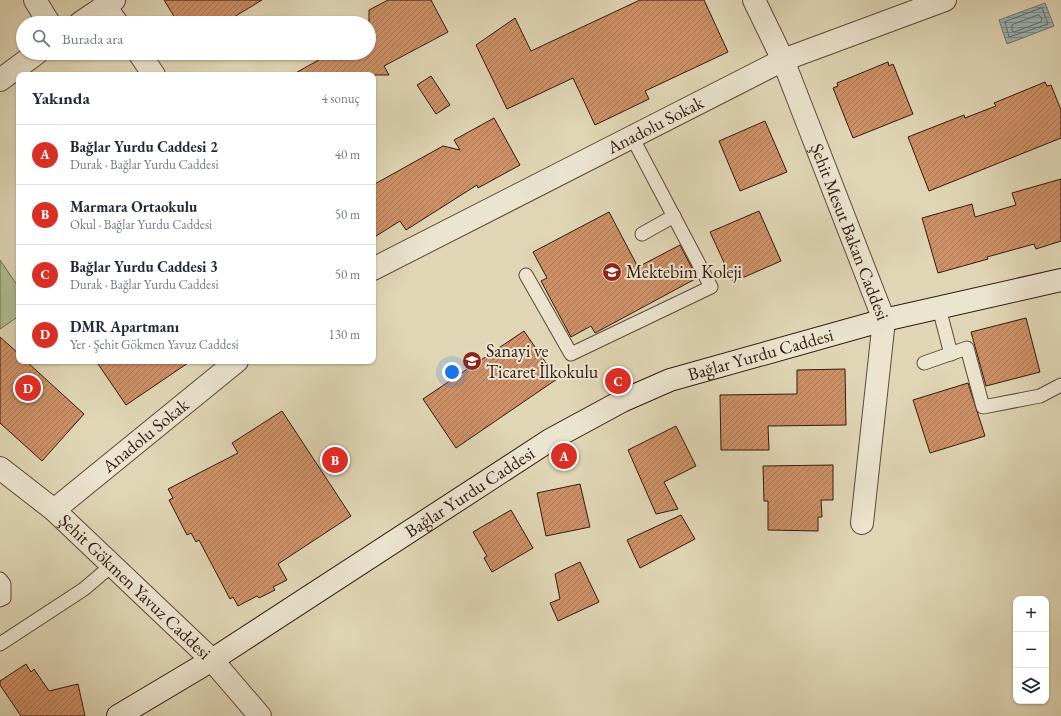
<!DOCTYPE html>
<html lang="tr">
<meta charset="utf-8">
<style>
body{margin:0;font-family:"EB Garamond",serif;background:#f2f2f3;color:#1f2937}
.controls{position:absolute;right:12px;bottom:12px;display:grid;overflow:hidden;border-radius:8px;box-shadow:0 1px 3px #0004}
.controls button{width:36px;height:36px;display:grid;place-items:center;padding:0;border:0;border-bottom:1px solid #e0e1e3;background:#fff;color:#1f2937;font:20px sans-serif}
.you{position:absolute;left:452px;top:372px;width:14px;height:14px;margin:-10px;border:3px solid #fff;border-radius:50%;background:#1a73e8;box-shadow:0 0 0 6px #1a73e833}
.badge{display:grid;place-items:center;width:26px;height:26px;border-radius:50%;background:#d93025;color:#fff;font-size:13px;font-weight:700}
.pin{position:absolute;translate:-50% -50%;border:2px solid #fff;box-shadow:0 1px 4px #0006}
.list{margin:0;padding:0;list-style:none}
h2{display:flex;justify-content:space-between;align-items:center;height:52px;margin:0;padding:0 16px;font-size:17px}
h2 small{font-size:13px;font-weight:400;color:#747a83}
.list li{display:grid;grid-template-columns:26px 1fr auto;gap:12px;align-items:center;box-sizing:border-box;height:60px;padding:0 16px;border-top:1px solid #e0e1e3}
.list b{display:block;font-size:15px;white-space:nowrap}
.list p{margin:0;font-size:13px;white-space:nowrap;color:#747a83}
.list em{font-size:13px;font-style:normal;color:#747a83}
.icon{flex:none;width:22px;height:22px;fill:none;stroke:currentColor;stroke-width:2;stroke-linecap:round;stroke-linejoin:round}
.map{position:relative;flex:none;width:1061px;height:716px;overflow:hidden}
.search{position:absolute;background:#fff;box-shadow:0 1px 3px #0004;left:16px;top:16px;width:360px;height:44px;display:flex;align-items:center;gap:10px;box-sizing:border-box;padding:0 14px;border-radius:22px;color:#747a83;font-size:15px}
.panel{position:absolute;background:#fff;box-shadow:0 1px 3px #0004;left:16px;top:72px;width:360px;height:292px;border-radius:8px}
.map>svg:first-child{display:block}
.grass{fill:#aebf91;stroke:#706c50}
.water{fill:url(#water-rules);stroke:#707775}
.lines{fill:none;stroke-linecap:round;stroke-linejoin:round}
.shore{stroke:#666864;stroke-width:1}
.building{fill:url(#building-hatch);stroke:#321910}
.lane-casing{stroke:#5e4839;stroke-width:15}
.street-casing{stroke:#5e4839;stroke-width:24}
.secondary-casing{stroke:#321910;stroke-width:24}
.lane{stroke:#ebe4cf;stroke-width:13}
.street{stroke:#ebe4cf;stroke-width:22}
.secondary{stroke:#ebe4cf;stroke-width:22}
.labels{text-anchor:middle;stroke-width:4;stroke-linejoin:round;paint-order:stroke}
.street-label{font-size:18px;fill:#321910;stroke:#ebe4cf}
.poi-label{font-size:18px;fill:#321910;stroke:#ebe4cf;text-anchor:start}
</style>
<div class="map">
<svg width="1061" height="716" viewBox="0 0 1061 716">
<defs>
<pattern id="water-rules" width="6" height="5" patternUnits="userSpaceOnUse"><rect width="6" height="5" fill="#99b6b9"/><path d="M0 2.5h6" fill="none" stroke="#7d9395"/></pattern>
<pattern id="building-hatch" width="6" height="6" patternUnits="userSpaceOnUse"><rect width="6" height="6" fill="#ce9167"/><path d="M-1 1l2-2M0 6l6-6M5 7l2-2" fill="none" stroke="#a87653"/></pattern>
</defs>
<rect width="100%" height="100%" fill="#e0d6b5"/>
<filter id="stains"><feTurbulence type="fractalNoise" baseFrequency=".005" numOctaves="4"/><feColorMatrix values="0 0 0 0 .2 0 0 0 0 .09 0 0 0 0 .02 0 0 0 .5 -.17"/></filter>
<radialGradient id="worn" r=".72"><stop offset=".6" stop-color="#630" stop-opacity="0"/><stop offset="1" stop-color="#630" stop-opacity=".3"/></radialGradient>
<polygon class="grass" points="0,260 19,288 19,316 0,329"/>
<polygon class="water" points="1045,3 1054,26 1007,44 999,20"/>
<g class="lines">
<g class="shore">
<polygon points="1042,8 1048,24 1009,37 1005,22"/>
<polygon points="1039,15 1042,19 1041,22 1014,32 1012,31 1012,25"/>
</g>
</g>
<g class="building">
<polygon points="164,0 262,0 224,23 178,23"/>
<polygon points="388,0 431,0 448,32 384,66 389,75 292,75 331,53 369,53 369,10"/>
<polygon points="640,0 704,0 728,52 645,91 649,99 595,125 573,78 507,109 476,45 515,18 531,51"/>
<polygon points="888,62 889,66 893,64 913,114 853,138 833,88 838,86 837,83"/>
<polygon points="431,76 450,105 436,114 417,85"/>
<polygon points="1045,82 1047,86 1051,85 1061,110 1061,138 929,191 908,137 964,115 965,118 996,106 994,103"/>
<polygon points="494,118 520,165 478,188 477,185 406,230 400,221 373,238 373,185 443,146 460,150 454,140"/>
<polygon points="765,121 787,172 740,191 719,141"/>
<polygon points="1061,179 1061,241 1036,249 1034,244 987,257 988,259 938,273 922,218 972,204 975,217 1016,205 1012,193"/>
<polygon points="759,211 781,261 733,282 710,232"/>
<polygon points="609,212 638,267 680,245 697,278 595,333 591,326 571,337 541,281 547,278 533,252"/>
<polygon points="1026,318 1040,372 986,386 971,332"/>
<polygon points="524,331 557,379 456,448 423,399"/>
<polygon points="0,337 19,354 19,361 26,361 84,414 42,461 0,423"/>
<polygon points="96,361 191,361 126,405"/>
<polygon points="845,369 846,425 768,426 769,450 721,450 720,395 797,394 797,370"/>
<polygon points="968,383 985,436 930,453 913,400"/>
<polygon points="282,411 351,516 278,564 287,580 273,587 275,590 259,598 257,596 238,606 233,597 230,599 199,540 196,542 191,533 187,535 169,500 173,498 168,489 238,453 232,443"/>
<polygon points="676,426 696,466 664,482 678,509 656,514 628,450"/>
<polygon points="833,465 833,500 821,500 822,517 818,517 818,531 768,530 768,501 764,501 763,466"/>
<polygon points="580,484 590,527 546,536 537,493"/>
<polygon points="511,510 533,548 492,572 484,558 487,556 473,532"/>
<polygon points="681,515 695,539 640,568 627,540"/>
<polygon points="580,562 599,602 558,621 550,603 560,599 555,574"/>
<polygon points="26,664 31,672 34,669 49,691 78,684 85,716 21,716 0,685 0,681"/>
</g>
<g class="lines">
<defs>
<g id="lane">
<polyline points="642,234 674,216"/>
<polyline points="526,275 571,354 711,287 632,137"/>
<polyline points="939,308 951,354"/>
<polyline points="924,363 967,348 983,407 1040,396 1061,385"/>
<polyline points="0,579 4,584 4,598 0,600"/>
<polyline points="0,644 84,589 111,566"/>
</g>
<g id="street">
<polyline points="35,0 49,23"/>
<path id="s1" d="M754 0 783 60 884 320 862 523"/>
<polyline points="105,6 117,23"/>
<polyline points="80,23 114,0"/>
<polyline points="139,53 154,75"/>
<polyline points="0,80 37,53"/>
<path id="s2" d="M373 269 783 60 945 0"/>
<path id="s3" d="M0 468 54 510 212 660 260 716"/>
<path id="s4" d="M54 510 237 361"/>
</g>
<g id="secondary">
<path id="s5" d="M118 716 212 660 550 440 622 401 670 380 884 320 1061 280"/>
</g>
</defs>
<use href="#lane" class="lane-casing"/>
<use href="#street" class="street-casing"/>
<use href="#secondary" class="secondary-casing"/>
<use href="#lane" class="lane"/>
<use href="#street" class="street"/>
<use href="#secondary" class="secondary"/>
</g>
<defs>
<symbol id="school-disc" viewBox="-11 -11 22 22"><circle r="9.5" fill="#8f2418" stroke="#ebe4cf"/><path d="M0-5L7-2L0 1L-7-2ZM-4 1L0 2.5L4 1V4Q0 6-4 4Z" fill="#fff"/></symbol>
</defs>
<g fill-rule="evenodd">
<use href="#school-disc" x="601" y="261" width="22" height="22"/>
<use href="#school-disc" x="461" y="350" width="22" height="22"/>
</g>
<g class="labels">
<g class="street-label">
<text dy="6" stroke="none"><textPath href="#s2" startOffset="317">Anadolu Sokak</textPath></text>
<text dy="6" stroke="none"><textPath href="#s1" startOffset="251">Şehit Mesut Bakan Caddesi</textPath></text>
<text dy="6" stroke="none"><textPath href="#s5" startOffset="741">Bağlar Yurdu Caddesi</textPath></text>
<text dy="6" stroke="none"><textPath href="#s4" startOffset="118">Anadolu Sokak</textPath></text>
<text dy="6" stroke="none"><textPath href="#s5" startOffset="417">Bağlar Yurdu Caddesi</textPath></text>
<text dy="6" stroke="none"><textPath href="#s3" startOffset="180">Şehit Gökmen Yavuz Caddesi</textPath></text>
</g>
<g class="poi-label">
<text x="626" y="278">Mektebim Koleji</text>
<text x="486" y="357">Sanayi ve<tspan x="486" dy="21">Ticaret İlkokulu</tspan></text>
</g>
</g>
<rect width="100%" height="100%" filter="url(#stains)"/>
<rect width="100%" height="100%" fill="url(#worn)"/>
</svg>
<div class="controls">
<button>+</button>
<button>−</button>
<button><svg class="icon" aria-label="layers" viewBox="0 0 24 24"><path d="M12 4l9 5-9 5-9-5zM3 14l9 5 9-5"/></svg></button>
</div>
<div class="you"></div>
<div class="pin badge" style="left:564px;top:456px">A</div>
<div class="pin badge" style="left:335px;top:460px">B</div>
<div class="pin badge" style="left:618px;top:381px">C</div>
<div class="pin badge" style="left:28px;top:388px">D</div>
<div class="search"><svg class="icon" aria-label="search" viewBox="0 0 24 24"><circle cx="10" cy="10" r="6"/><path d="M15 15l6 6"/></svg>Burada ara</div>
<section class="panel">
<h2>Yakında<small>4 sonuç</small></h2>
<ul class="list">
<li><span class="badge">A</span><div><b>Bağlar Yurdu Caddesi 2</b><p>Durak · Bağlar Yurdu Caddesi</p></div><em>40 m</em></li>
<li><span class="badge">B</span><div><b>Marmara Ortaokulu</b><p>Okul · Bağlar Yurdu Caddesi</p></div><em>50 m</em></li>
<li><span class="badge">C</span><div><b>Bağlar Yurdu Caddesi 3</b><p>Durak · Bağlar Yurdu Caddesi</p></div><em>50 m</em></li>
<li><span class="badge">D</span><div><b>DMR Apartmanı</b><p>Yer · Şehit Gökmen Yavuz Caddesi</p></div><em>130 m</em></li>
</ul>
</section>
</div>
